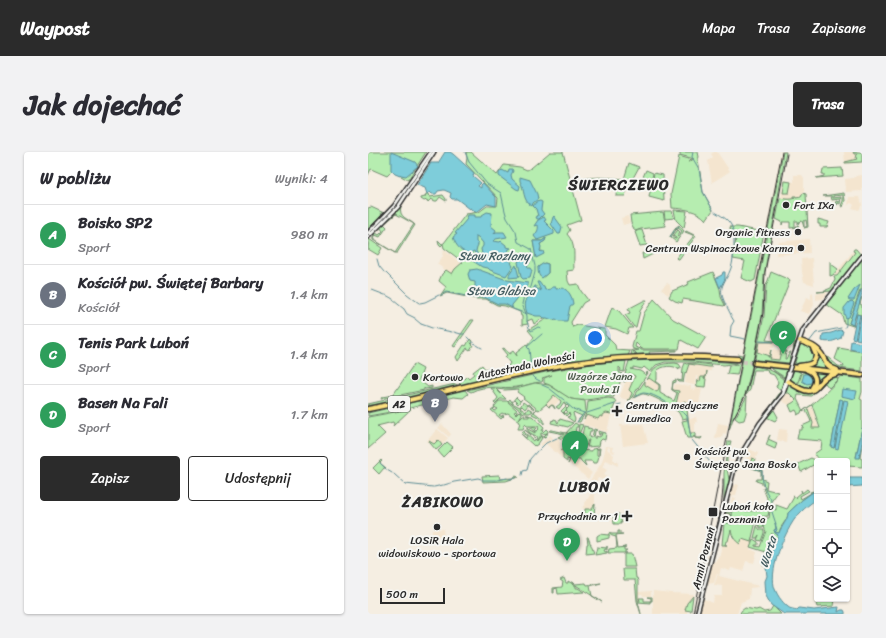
<!DOCTYPE html>
<html lang="pl">
<meta charset="utf-8">
<style>
body{margin:0;font-family:Sriracha,sans-serif;background:#f2f2f3;color:#2b2b33}
.controls{position:absolute;right:12px;bottom:12px;display:grid;overflow:hidden;border-radius:4px;box-shadow:0 1px 3px #0004}
.controls button{width:36px;height:36px;display:grid;place-items:center;padding:0;border:0;border-bottom:1px solid #e1e1e2;background:#fff;color:#2b2b33;font:20px sans-serif}
.scale{position:absolute;left:12px;bottom:10px;width:65px;box-sizing:border-box;padding-left:4px;border:2px solid #2b2b2b;border-top:0;font-size:11px;line-height:14px;white-space:nowrap;color:#2b2b2b;-webkit-text-stroke:3px #f6f6f2;paint-order:stroke}
.you{position:absolute;left:227px;top:186px;width:14px;height:14px;margin:-10px;border:3px solid #fff;border-radius:50%;background:#1a73e8;box-shadow:0 0 0 6px #1a73e833}
.badge{display:grid;place-items:center;width:26px;height:26px;border-radius:50%;background:#2b2b2b;color:#fff;font-size:13px;font-weight:700}
.pin{position:absolute;translate:-50% -33px;filter:drop-shadow(0 1px 2px #0008)}
.pin::after{content:'';position:absolute;top:21px;width:14px;height:12px;background:inherit;clip-path:polygon(0 0,100% 0,50% 100%)}
.list{margin:0;padding:0;list-style:none}
h2{display:flex;justify-content:space-between;align-items:center;height:52px;margin:0;padding:0 16px;font-size:17px}
h2 small{font-size:13px;font-weight:400;color:#7c7c81}
.list li{display:grid;grid-template-columns:26px 1fr auto;gap:12px;align-items:center;box-sizing:border-box;height:60px;padding:0 16px;border-top:1px solid #e1e1e2}
.list b{display:block;font-size:15px;white-space:nowrap}
.list p{margin:0;font-size:13px;white-space:nowrap;color:#7c7c81}
.list em{font-size:13px;font-style:normal;color:#7c7c81}
.actions{display:flex;gap:8px;padding:12px 16px}
.actions a{flex:1;padding:9px 0;border:1px solid #2b2b2b;border-radius:4px;text-align:center;font-size:14px;color:#2b2b2b}
.actions .main{background:#2b2b2b;color:#fff}
.icon{flex:none;width:22px;height:22px;fill:none;stroke:currentColor;stroke-width:2;stroke-linecap:round;stroke-linejoin:round}
.map{position:relative;flex:none;width:494px;height:462px;overflow:hidden;border-radius:4px}
header{display:flex;align-items:center;gap:24px;box-sizing:border-box;height:56px;padding:0 20px;background:#2b2b2b;color:#fff}
header strong{font-size:19px}
nav{display:flex;gap:22px;margin-inline-start:auto;font-size:14px}
.intro{display:flex;align-items:center;justify-content:space-between;box-sizing:border-box;height:96px;padding:0 24px}
h1{margin:0;font-size:28px}
.button{padding:10px 18px;border-radius:4px;background:#2b2b2b;color:#fff;font-size:14px;font-weight:700}
main{display:flex;gap:24px;padding:0 24px}
aside{flex:1;background:#fff;border-radius:4px;box-shadow:0 1px 3px #0004}
.map>svg:first-child{display:block}
.built{fill:#f4e5cf}
.green{fill:#b6edb0;stroke:#708c6e;fill-rule:evenodd}
.water{fill:#7ecdda;stroke:#5d8c94;fill-rule:evenodd}
.lines{fill:none;stroke-linecap:round;stroke-linejoin:round}
.stream{stroke:#5d8c94;stroke-width:1}
.motorway-tunnel{stroke:#cdc7bd;stroke-width:4;stroke-dasharray:4 2;stroke-linecap:butt}
.secondary-casing{stroke:#2b2b2b;stroke-width:5.5}
.motorway-casing{stroke:#2b2b2b;stroke-width:7}
.secondary{stroke:#f6f6f2;stroke-width:2.5}
.motorway{stroke:#fbe080;stroke-width:4}
.rail{stroke:#2b2b2b;stroke-width:1}
.secondary-bridge-casing{stroke:#2b2b2b;stroke-width:5.5;stroke-linecap:butt}
.secondary-bridge{stroke:#f6f6f2;stroke-width:2.5}
.poi-dot{fill:#2b2b2b;stroke:#f6f6f2;stroke-width:1.5}
.labels{text-anchor:middle;stroke-width:4;stroke-linejoin:round;paint-order:stroke}
.shield{fill:#f6f6f2;stroke:#686867;stroke-width:1}
.shield-label{font-size:10px;font-weight:bold;fill:#2b2b2b}
.poi-label{font-size:11px;fill:#2b2b2b;stroke:#f6f6f2;text-anchor:start}
.street-label{font-size:11px;fill:#2b2b2b;stroke:#f6f6f2}
.park-label{font-size:11px;fill:#4e5c4c;stroke:#f6f6f2}
.water-label{font-size:12px;font-style:italic;fill:#445c60;stroke:#f6f6f2}
.district-label{font-size:15px;font-weight:bold;letter-spacing:1px;fill:#2b2b2b;stroke:#f6f6f2}
</style>
<header>
<strong>Waypost</strong>
<nav><a>Mapa</a><a>Trasa</a><a>Zapisane</a></nav>
</header>
<div class="intro"><h1>Jak dojechać</h1><a class="button">Trasa</a></div>
<main>
<aside>
<h2>W pobliżu<small>Wyniki: 4</small></h2>
<ul class="list">
<li><span class="badge" style="background:#2e9e5b">A</span><div><b>Boisko SP2</b><p>Sport</p></div><em>980 m</em></li>
<li><span class="badge" style="background:#6b7280">B</span><div><b>Kościół pw. Świętej Barbary</b><p>Kościół</p></div><em>1.4 km</em></li>
<li><span class="badge" style="background:#2e9e5b">C</span><div><b>Tenis Park Luboń</b><p>Sport</p></div><em>1.4 km</em></li>
<li><span class="badge" style="background:#2e9e5b">D</span><div><b>Basen Na Fali</b><p>Sport</p></div><em>1.7 km</em></li>
</ul>
<div class="actions"><a class="main">Zapisz</a><a>Udostępnij</a></div>
</aside>
<div class="map">
<svg width="494" height="462" viewBox="0 0 494 462">
<rect width="100%" height="100%" fill="#f5eee2"/>
<filter id="ink" filterUnits="userSpaceOnUse"><feTurbulence type="fractalNoise" baseFrequency=".025" numOctaves="2"/><feDisplacementMap in="SourceGraphic" scale="8" xChannelSelector="R" yChannelSelector="G"/><feConvolveMatrix kernelMatrix="1 2 1 2 8 2 1 2 1" color-interpolation-filters="sRGB"/></filter>
<g filter="url(#ink)">
<g class="built">
<polygon points="346,0 349,0 362,19 344,31 340,9 345,5 343,2"/>
<polygon points="413,0 414,0 407,37 372,219 371,219"/>
<polygon points="476,0 494,0 494,10 477,12"/>
<polygon points="426,23 434,23 436,26 436,39 434,44 419,48 413,46 416,28 426,30"/>
<polygon points="494,23 494,39 478,40 477,27 486,26 488,24"/>
<polygon points="481,45 492,45 494,53 491,58 484,56 486,53 483,51 480,53"/>
<polygon points="260,64 262,71 255,73 253,66"/>
<polygon points="441,87 442,101 408,103 410,90"/>
<polygon points="76,98 93,111 84,123 69,112 75,104 74,102"/>
<polygon points="485,99 487,100 469,124 466,123"/>
<polygon points="444,106 446,133 436,130 434,120 433,107"/>
<polygon points="299,131 302,133 303,139 300,143 293,137"/>
<polygon points="445,140 446,153 441,162 432,159 439,145 443,147 443,142"/>
<polygon points="459,140 458,144 454,147 448,148 448,142"/>
<polygon points="401,189 407,190 406,196 403,196 401,204 389,200 391,190"/>
<polygon points="405,197 413,199 411,208 402,207"/>
<polygon points="319,211 344,215 343,219 340,219 337,235 338,227 330,229 330,224 328,224 327,232 329,234 317,231"/>
<polygon points="261,220 267,224 263,234 264,241 261,248 260,248 253,246 252,244"/>
<polygon points="281,226 292,233 291,242 275,233"/>
<polygon points="307,232 323,234 323,237 324,237 325,235 326,238 327,238 328,235 334,236 331,252 316,249 314,253 311,254 308,252 310,239 305,238"/>
<polygon points="419,241 422,242 424,246 427,248 421,253 414,249 414,247"/>
<polygon points="186,243 192,248 186,254 184,253 181,255 178,252"/>
<polygon points="442,255 444,255 451,276 444,276 445,271 440,257"/>
<polygon points="238,261 243,262 239,280 214,272 219,263 233,263"/>
<polygon points="328,265 329,270 327,270 327,281 322,281 320,266 323,267"/>
<polygon points="350,271 360,273 358,282 355,281 354,286 347,287"/>
<polygon points="74,272 83,282 81,285 70,276"/>
<polygon points="275,272 280,291 255,294 252,273"/>
<polygon points="69,277 80,286 74,293 70,288 66,292 62,289 62,291 59,289"/>
<polygon points="411,277 419,278 418,290 409,288"/>
<polygon points="182,283 185,286 178,291 190,286 191,287 193,298 195,298 195,307 177,291 174,294 172,292"/>
<polygon points="238,294 245,295 244,298 247,299 246,301 242,299 242,296 240,295 239,297 246,303 245,307 250,311 250,314 238,308 234,315 239,318 236,322 238,323 235,328 230,326 226,333 221,330 234,310"/>
<polygon points="381,297 390,301 385,313 377,312 380,306 377,304"/>
<polygon points="203,305 206,305 224,321 220,327 201,311"/>
<polygon points="368,332 371,333 368,343 365,343 365,345 368,346 366,350 363,350 364,345 361,344 363,333 366,334"/>
<polygon points="224,340 227,341 227,351 223,357 217,357 214,356"/>
<polygon points="362,355 363,364 362,375 356,374 356,370 353,370 357,356"/>
<polygon points="75,377 76,384 64,385 64,378"/>
<polygon points="361,385 365,386 372,391 374,387 383,390 382,397 389,400 386,411 378,409 375,419 363,416 362,419 353,416 351,424 391,434 390,435 382,436 381,447 373,450 369,462 330,462 334,446 345,451 346,444 354,444 354,434 346,433 350,422 349,422 346,431 338,432 344,409 348,410 352,403 354,393 359,393"/>
<polygon points="283,439 283,444 275,444 274,442 271,442 272,449 270,449 269,440"/>
<polygon points="285,439 303,441 326,442 319,451 318,458 319,458 319,462 285,462"/>
</g>
<g class="green">
<polygon points="0,0 58,0 40,28 24,19 19,24 3,17 0,23"/>
<polygon points="63,0 65,0 27,57 0,84 0,82 24,59"/>
<path d="M67 0 33 54C30 66 40 66 47 73L29 101H27L5 88V85L8 81 11 83 15 79 12 75 1 87 14 96 10 103 0 97 1 88 0 89V87L24 63 25 64 27 62H30L28 61 24 63ZM28 62 46 72 27 101 5 87 7 83 12 85 19 75 16 72Z"/>
<path d="M98 0H103L129 23 136 13 152 15 159 18 163 16 182 0H195L213 68 199 73 202 78 199 82C209 93 205 105 206 118L199 119 200 129 202 133 210 132 213 139 220 148 215 151 203 170 204 174H206L204 175 210 173 235 177H237V183L247 193 248 198 262 199 260 204 242 205 94 234 91 232 99 224 101 226 106 222 105 220 114 213 117 217 120 216 124 222 125 221 121 215 126 222 137 219 142 211 137 205 139 203 134 197 136 196 141 202 145 199 149 204 148 201 158 193 159 194 166 185 160 178 178 167 175 166 166 172 164 167 159 169 160 172 154 173V164H153L152 160 137 154 129 153 118 147H109L79 141 72 144 78 135 71 129 74 122 78 118 84 122 87 117 95 110 76 96 75 92 73 94 71 92 70 88 74 92 76 91 98 62 111 60 119 54H129L130 46 98 12 99 6ZM178 86 177 89 172 92 173 100 168 105 165 89H174ZM177 111 180 112V121L175 125 171 120 170 115Z"/>
<path d="M312 0H330L331 5 330 7 335 40 345 58 338 68C330 58 316 57 304 56L303 42 311 4 324 8 320 10 326 7 312 3Z"/>
<polygon points="415,0 418,0 396,123 394,164 383,219 377,243 365,267 361,278"/>
<polygon points="485,0 494,0 494,10 477,11 477,10 489,7 488,6 489,2 486,2"/>
<path d="M261 11 271 15 259 37 257 44H248L249 32H227L206 37 204 29C224 24 236 25 256 27Z"/>
<polygon points="474,16 475,24 448,26 456,24 456,22 454,22 455,17"/>
<polygon points="278,18 285,21 284,28 281,26 275,25"/>
<polygon points="286,21 295,23 296,49 281,45"/>
<polygon points="417,29 423,30 421,41 415,41"/>
<path d="M435 41 438 42 440 75 436 76 439 74 438 68 436 69V75L434 69 431 70 430 72V69H427V75H429V73H430L431 75 422 76V70H415L414 73V70L408 67 412 46C417 47 421 48 427 46H425V44H428V46L433 45Z"/>
<polygon points="476,41 477,49 475,55 473,54 475,49 475,43 465,44 465,46 473,45 472,52 470,51 469,53 467,52 468,49 471,50 472,47 464,48 463,44 455,44"/>
<polygon points="58,42 61,42 62,45 75,43 78,47 78,49 72,45 69,49 67,49 63,47 60,50 59,48 56,49 53,47 53,46 57,45"/>
<polygon points="3,55 16,61 15,62 15,61 14,60 13,62 14,63 0,77 0,56"/>
<polygon points="306,58 319,59 316,76 308,68"/>
<polygon points="296,59 304,59 306,66 297,67"/>
<polygon points="295,60 297,70 296,73 298,73 298,74 273,77 267,79 263,71 262,63"/>
<polygon points="450,67 461,70 459,75 452,75 452,72 450,72"/>
<polygon points="311,73 316,79 308,90 302,85 301,86 307,77 308,78 303,85 308,87 308,86 305,84 310,78 312,80 309,84 310,85 314,79 310,76 309,78 307,76"/>
<polygon points="362,75 370,75 396,80 387,128 383,130 373,126 377,109 365,107 368,86 363,85"/>
<polygon points="271,78 274,78 279,93 285,102 275,107 274,101 277,102 281,99 278,93 272,94 267,80"/>
<polygon points="318,79 328,84 311,107 309,107 308,106 325,85 325,83 317,80"/>
<polygon points="486,97 488,97 493,103 465,139 449,140 458,139 458,138 463,136 467,128 466,124 469,124 485,103 487,100 485,99"/>
<polygon points="494,106 494,138 492,138 481,171 485,173 487,161 494,145 492,152 494,153 494,163 488,162 485,174 476,171 474,163 458,152"/>
<polygon points="462,109 464,111 463,112 470,117 465,123 462,124"/>
<polygon points="345,120 352,137 353,145 357,153 356,154 315,147 314,151 307,149 301,145 304,139 321,132 320,130"/>
<polygon points="403,120 422,128 398,188 407,189 420,184 425,186 426,189 424,191 423,187 419,185 407,190 391,190 389,200 401,204 403,198 402,204 401,205 400,204 400,205 403,205 402,207 411,208 413,199 418,199 417,207 418,207 422,200 423,200 421,204 422,207 425,200 426,191 428,190 423,210 421,210 422,211 389,208 387,206 396,164 398,134"/>
<polygon points="286,147 305,167 338,185 330,197 313,188 311,197 274,197 268,191 267,195 273,197 273,198 309,198 309,199 281,200 282,203 263,204 264,198 265,198 266,201 269,202 266,199 271,198 265,197 264,195 268,179 271,179 276,161"/>
<polygon points="277,148 279,148 272,159 268,175 266,175 257,163 262,161 260,157"/>
<polygon points="244,155 251,159 265,176 261,176 259,182 248,177 237,175"/>
<polygon points="103,168 106,168 87,195 85,194"/>
<polygon points="102,187 104,189 103,191 105,193 102,198 99,196 90,209 88,205 96,193 98,194"/>
<polygon points="434,192 442,195 446,199 446,209 437,213 426,212 428,211 427,210 432,194"/>
<polygon points="444,195 445,195 463,217 439,214 448,208"/>
<polygon points="471,196 494,200 494,219 463,215 450,197 470,214 476,215 475,212 467,207"/>
<polygon points="370,202 374,203 369,223 359,222 361,214 368,212 369,214 369,211 356,213 324,210 297,210 288,213 282,220 276,215 274,217 265,215 265,217 262,217 272,219 278,223 279,220 280,221 262,248 260,248 261,248 264,241 261,238 267,224 261,221 257,230 255,229 261,209 313,207 369,211 371,204"/>
<path d="M258 209 256 220 252 219 253 217 251 215V220L254 222 249 242H243L246 243V245C232 244 217 251 204 247 193 243 187 234 176 231V226L184 223 174 226 175 227 174 230C165 230 158 234 149 235 134 237 118 232 103 240L99 238 182 219 223 212Z"/>
<path d="M307 211 311 212 313 215V217L311 216V218C306 212 293 214 289 219V228L287 229 292 233V241L306 249 309 241 304 238V237L305 229 308 228V230L305 231 304 238 305 237V238L311 239 308 252 311 254 314 253 316 249 318 250 322 281H327V286H333L334 285 333 287 327 286 326 284 325 286H319L314 269 319 268V266L314 267C313 265 312 263 311 261 307 256 281 241 274 242 271 243 268 245 265 246L277 229V233L289 240 291 236V233L281 226 279 228C287 213 290 212 307 211Z"/>
<path d="M317 211 318 212C326 210 335 212 343 213L344 214V215H341L321 212 318 221 317 220 315 231V230H311L309 228 314 229 315 216Z"/>
<polygon points="46,212 55,217 51,228 60,235 64,234 64,236 57,237 56,236 56,238 13,247 14,245 25,243"/>
<polygon points="387,213 421,217 419,217 420,218 418,224 416,225 404,217 404,215 401,216"/>
<path d="M386 214C398 216 406 219 416 226L405 219 415 227 416 229 413 242 398 261 413 239 408 235 410 230 406 223 400 221 399 218H386L382 238 378 243 385 216 387 215Z"/>
<polygon points="425,217 438,218 446,224 444,236 437,237 430,233 434,221 439,220 430,219 433,221 429,233 422,228 424,219 426,219"/>
<polygon points="339,219 338,225 336,226 338,227 337,235 327,234 329,233 330,228 332,229 333,225 338,225"/>
<polygon points="443,219 465,221 441,239 433,237 443,237 447,232"/>
<path d="M470 222 481 223V224L467 223 470 227 461 236 457 231 443 244 430 243 429 247 435 259C443 254 469 232 472 224L494 227V240L492 247 494 248V276L488 305 491 306 494 291 492 306 494 307V315L479 314V309H450V307L446 302 453 297 454 289 429 287 431 278H434V275H436L434 274 443 270 442 267 438 259 440 257 445 271 444 276H452L444 253 436 258 435 259 434 258 433 261 429 263 430 262 428 258 424 260 421 253 426 250 428 248 421 241H419L415 245 420 233 422 232 437 240 458 227ZM472 247 466 296 463 295Z"/>
<polygon points="167,231 181,233 203,247 217,249 218,259 212,270 209,270 214,264 207,261 206,260 205,261 206,265 207,267 206,270 199,265 202,264 201,261 198,264 195,261 197,260 196,261 197,262 200,260 198,258 201,255 199,253 197,255 199,257 195,261 193,259 198,254 196,250 191,257 188,255 192,252 193,249 186,243 178,252 181,255 184,253 186,254 187,257 184,253 181,255 178,252 171,258 169,257 166,260 176,268 176,272 170,265 164,262 168,257 167,255 155,246 156,245 149,240 151,237 137,238 128,237 138,247 132,247 127,252 126,251 130,246 123,236 148,236"/>
<polygon points="87,232 92,234 0,256 0,252"/>
<polygon points="97,238 100,242 95,246 86,245 34,258 0,264 0,261"/>
<polygon points="379,244 378,261 376,268 371,269 367,266"/>
<polygon points="148,245 152,249 154,247 150,252 146,248 144,251 152,255 155,250 159,253 161,252 166,257 160,253 157,257 154,254 152,256 158,260 160,256 165,259 162,261 156,261 140,249 142,247 144,250"/>
<polygon points="240,246 246,247 248,250 243,262 238,261 235,263 235,265 232,264 230,267 219,263 216,267 219,258 220,249"/>
<polygon points="131,249 139,249 149,258 149,261 148,259 146,260 148,262 151,259 154,260 154,262 151,267 155,263 157,263 156,265 161,265 161,263 158,263 164,264 176,275 174,279 175,280 178,277 180,279 179,283 177,285 176,284 179,281 175,282 173,281 173,283 177,286 172,284 174,286 170,292 167,294 167,293 166,294 153,282 158,286 159,284 154,281 156,278 157,278 167,286 157,278 156,280 166,289 167,287 169,289 172,285 171,285 169,288 168,284 162,281 158,276 162,275 160,277 167,281 167,279 166,280 166,278 164,278 164,276 162,276 162,275 169,276 167,278 169,279 171,277 170,276 171,274 159,274 157,272 155,277 150,277 152,270 140,261 136,262 134,261 131,263 134,265 134,263 136,264 133,267 123,258 126,256 127,256 125,257 127,259 130,257 126,255"/>
<polygon points="43,257 25,274 26,272 25,270 9,274 17,282 0,297 0,265"/>
<polygon points="404,258 406,258 410,265 407,269 398,265"/>
<polygon points="186,267 189,268 189,270 190,271 192,267 205,271 200,275 183,271 184,268 185,269"/>
<polygon points="207,271 210,273 210,275 208,275 207,282 210,282 211,272 215,273 211,282 213,284 214,283 216,274 220,275 220,277 221,276 224,277 224,279 222,279 221,285 222,286 224,285 226,277 229,278 227,279 226,286 228,286 228,284 231,285 233,284 234,281 232,281 232,283 231,283 230,279 238,281 237,288 234,287 232,289 231,294 219,295 221,288 220,288 218,294 214,293 216,289 215,287 214,288 212,286 211,292 213,292 215,288 214,293 209,292 211,286 210,286 209,289 209,285 207,285 206,290 208,290 208,292 204,291 206,283 203,282 200,283 200,281 199,281 194,287 190,285 196,282 181,279 182,278 184,278 198,281"/>
<polygon points="402,283 400,287 409,291 407,297 398,293"/>
<polygon points="70,288 74,293 68,298 62,291 61,289 66,292"/>
<polygon points="360,289 363,289 359,303 359,314 366,313 369,309 366,316 363,315 359,317 361,327 364,318 365,319 356,351 356,321"/>
<polygon points="79,290 85,295 75,305 70,299"/>
<polygon points="207,293 210,295 210,294 215,295 209,296 209,299 211,297 211,298 224,299 224,297 232,296 231,303 231,297 229,297 229,303 231,304 229,311 225,311 224,309 216,309 218,314 213,309 212,307 210,307 204,304 203,305 200,312 202,308 199,307 199,310 195,307 195,299 193,298 194,297 207,295"/>
<polygon points="384,306 387,307 384,313 394,318 394,327 399,329 398,337 410,340 402,351 399,351 399,346 395,336 397,337 397,334 394,333 394,331 388,329 389,327 393,327 393,319 384,316 384,315 373,312 369,316 368,320 366,319 369,312 383,313 382,312"/>
<polygon points="443,306 447,308 447,312 433,320 430,312"/>
<polygon points="13,308 14,309 12,311 18,316 16,316 11,322 5,316"/>
<polygon points="131,323 132,327 144,326 148,324 150,325 138,329 115,330 114,324"/>
<path d="M439 337 441 339 432 344 433 347 443 341 442 340 446 339 434 348 420 361C420 369 412 373 411 381L407 380 408 377 406 378 407 381 410 383C407 390 400 405 399 413H395C396 402 408 390 404 381L398 400 382 395 385 387 390 390V393H387V394L392 395 398 379 397 378 396 373 395 376H392V374L389 373 390 367 401 366 403 352 406 353 407 358H408V353L419 357 426 345 425 344 429 346 428 345 434 340 433 338 434 341Z"/>
<polygon points="227,352 226,364 217,364 217,357 223,357"/>
<path d="M399 353H402L400 364 389 365 383 390 374 387 372 392C366 388 364 384 363 378L360 389H358L357 393H359H354L356 371 353 370 357 355H361L357 358 355 368 360 369V372L362 362 358 361H359L358 360 362 361 364 357 363 373 365 355 376 354 377 359H393V357H399Z"/>
<polygon points="251,362 254,371 252,370 253,372 246,372 245,363"/>
<polygon points="389,374 392,378 396,378 396,381 393,389 389,388 391,383 389,386 386,386"/>
<polygon points="250,379 252,379 252,382 255,382 248,383 250,396 258,395 256,395 256,398 259,398 257,399 257,401 259,401 240,401 241,397 249,396 248,385 241,383 241,386 229,389 229,384 232,382 240,383 242,380 243,382 250,382"/>
<polygon points="219,385 220,385 226,401 218,402 219,392 220,392"/>
<polygon points="239,394 239,398 237,397 236,399 238,400 239,399 239,401 227,403 229,395 239,396"/>
<polygon points="256,402 264,402 267,415 256,415"/>
<polygon points="255,417 267,417 268,426 269,426 270,429 270,449 272,449 271,446 276,446 276,449 283,449 283,446 279,445 284,445 284,449 282,449 282,451 270,450 273,462 269,449 267,428 256,428"/>
<polygon points="196,426 198,431 200,431 200,429 208,434 208,436 210,436 216,440 190,442 189,436 186,437 186,441 185,441 185,436 194,435 195,430 192,428"/>
<polygon points="203,430 205,430 207,432 218,431 219,433 233,431 222,434 224,444 234,450"/>
<polygon points="325,444 323,459 317,458 319,451"/>
<polygon points="452,447 467,447 466,454 449,455 448,451"/>
<polygon points="405,454 413,462 372,462 373,459 377,456 388,458 391,457 396,460 402,459"/>
</g>
<g class="water">
<polygon points="23,0 47,10 50,14 38,24 33,23 32,24 27,22 23,18"/>
<polygon points="77,0 82,0 85,2 106,21 105,24 113,31 110,34 113,36 113,33 115,31 128,45 128,54 119,52 109,60 102,56 102,57 89,47 84,47 82,45 83,41 76,38 70,39 68,42 64,42 62,40 59,42 57,36 49,33 63,11 70,11"/>
<polygon points="141,17 144,17 145,19 143,23 144,27 152,34 151,38 148,37 131,24 131,21 134,18 140,21"/>
<path d="M152 25 162 28 169 42 170 47 165 51 164 54C154 49 157 37 152 29Z"/>
<polygon points="172,49 174,50 173,58 176,62 171,67 169,67 168,65 170,64 168,57 165,54 168,50"/>
<path d="M119 60 124 61 123 74 128 78 126 82 128 80H136L139 85 128 87 125 89 132 90 133 89 138 93V95L143 96 140 98 141 101 139 108 141 107 144 111H143L145 114 138 124 122 118 120 116 114 115 105 109 107 100 105 99 103 102C94 100 88 95 85 85L89 82 87 81 99 67V66L100 63H107V65H113L114 63ZM108 84 110 85 115 91V94L113 97 114 102 111 105 108 99 109 95 110 93V91L108 90Z"/>
<polygon points="186,64 194,75 192,82 190,82 183,72 185,65"/>
<path d="M176 65 178 68 176 69 186 79V82L169 88 166 84C169 80 171 78 170 73L166 74 170 68Z"/>
<polygon points="178,86 177,89 172,92 173,95 172,99 173,100 175,99 176,102 168,106 165,89 174,89"/>
<polygon points="155,101 161,108 162,111 160,113 159,116 162,116 164,119 162,126 155,127 153,125 150,110"/>
<path d="M176 111 180 112V121L174 126C170 124 170 119 170 115Z"/>
<polygon points="148,113 151,125 141,126 141,123"/>
<polygon points="109,117 139,128 160,131 160,134 144,153 144,156 137,152 130,152 118,146 109,144 111,140 107,137 107,130 102,129 100,122 102,118"/>
<polygon points="355,120 357,120 357,127 352,136 348,126 354,123"/>
<path d="M169 130H171L174 134 176 135 177 138 183 137 184 135H188V137L195 136C201 139 204 144 205 152L202 154 199 169H191L188 167 185 168 179 166H176L174 164H168L159 161C154 148 161 145 167 134H168V137H170L173 139Z"/>
<polygon points="492,133 487,146 486,148 482,148 480,147 486,138"/>
<path d="M493 138H494C494 147 487 162 485 173L481 171Z"/>
<polygon points="484,149 486,151 481,165 478,166 476,162 476,156 481,150"/>
<polygon points="489,162 492,163 487,187 484,186"/>
<polygon points="493,163 494,175 492,188 488,187"/>
<path d="M472 178 475 179 473 186C466 189 461 191 454 189L455 182 463 181Z"/>
<polygon points="483,189 494,191 494,200 482,197"/>
<path d="M436 222C439 221 443 224 444 228L443 231 439 232 434 229Z"/>
<polygon points="474,237 489,239 487,247 473,244"/>
<polygon points="472,247 475,248 466,296 463,295"/>
<polygon points="476,248 480,249 470,297 467,296"/>
<polygon points="494,276 494,291 491,306 488,306"/>
<polygon points="479,326 494,326 494,334 479,335"/>
<path d="M449 337V347C441 352 432 360 426 368 416 383 402 415 406 434 408 442 414 450 420 455 422 457 426 457 429 458L431 456 446 458 471 455 470 460 473 458H476L477 460V462H416L403 453 398 444 397 429 399 424 398 416 401 405 404 399 410 383 407 381 406 378 408 377 407 371 409 378 407 380 411 381C413 375 420 368 420 361L434 348Z"/>
</g>
<g class="lines">
<g class="stream">
<polyline points="97,0 101,10"/>
<polyline points="325,0 324,5 331,17 335,40 345,58"/>
<polyline points="101,10 119,32 133,41 137,59 139,66 148,80 150,90 163,97 167,114"/>
<polyline points="25,59 54,15"/>
<path d="M347 60C352 63 360 67 363 73 368 81 366 108 363 116 357 133 348 134 358 153"/>
<polyline points="308,77 311,74"/>
<polyline points="305,81 306,79"/>
<polyline points="0,83 14,69"/>
<polyline points="304,85 302,84 304,82"/>
<polyline points="9,107 11,114 16,120"/>
<polyline points="18,121 39,142 43,145"/>
<polyline points="4,138 17,143"/>
<polyline points="88,142 108,146 113,145"/>
<polyline points="18,143 25,147"/>
<polyline points="73,143 78,140 88,142"/>
<polyline points="44,146 51,151"/>
<polyline points="25,148 36,157"/>
<polyline points="52,151 57,150 71,143"/>
<polyline points="144,155 145,157 159,162"/>
<polyline points="359,155 363,163"/>
<polyline points="36,157 39,162 47,166"/>
<polyline points="363,164 366,169 363,174 362,184 377,187"/>
<polyline points="47,167 53,172"/>
<polyline points="53,172 64,176 84,180"/>
<polyline points="477,175 478,173 478,166"/>
<polyline points="161,176 159,169 159,164 154,152 156,144 163,135 167,120 167,115"/>
<polyline points="162,177 163,179 170,175 173,176"/>
<polyline points="86,180 93,182"/>
<polyline points="94,182 96,182"/>
<polyline points="99,185 102,188"/>
<polyline points="391,189 407,190 419,185 423,187 424,190"/>
<polyline points="104,190 107,192"/>
<polyline points="441,190 448,181 473,176"/>
<polyline points="108,193 111,195"/>
<polyline points="112,195 114,196"/>
<polyline points="163,216 161,197 159,195 174,182"/>
<polyline points="165,224 168,227 172,229"/>
<polyline points="174,233 181,236 196,248"/>
<path d="M267 245C270 243 273 241 276 241 287 241 306 256 316 261L319 264 323 286"/>
<polyline points="197,250 205,257 216,261"/>
<polyline points="249,253 253,252"/>
<polyline points="219,261 247,252"/>
<polyline points="209,270 216,261"/>
<polyline points="324,288 342,310 349,315"/>
<polyline points="171,298 178,291 189,286"/>
<polyline points="12,311 18,317"/>
<path d="M370 313C375 311 383 313 387 316"/>
<polyline points="350,315 352,315"/>
<polyline points="358,315 367,313"/>
<path d="M387 316 394 319C394 327 395 334 399 341 400 344 403 345 403 349"/>
<polyline points="19,318 24,321"/>
<polyline points="26,322 37,332 65,335"/>
<polyline points="154,323 155,319 159,318 162,307 169,299"/>
<polyline points="141,327 147,326"/>
<polyline points="114,328 128,328"/>
<polyline points="129,328 139,326"/>
<polyline points="76,333 86,330 110,326 113,327"/>
<polyline points="66,335 75,333"/>
<polyline points="404,351 404,360 408,372"/>
</g>
<polyline class="motorway-tunnel" points="369,209 386,211"/>
<defs>
<g id="secondary">
<polyline points="0,81 26,54 63,0"/>
<polyline points="0,85 30,55 66,0"/>
<polyline points="424,209 435,178 494,104"/>
<polyline points="415,238 421,219"/>
<polyline points="329,462 366,318 372,304 392,271 415,242 423,219"/>
</g>
<g id="motorway">
<path d="M432 189C438 191 445 193 450 198 459 207 454 213 469 218"/>
<polyline points="386,211 494,223"/>
<path d="M431 214C440 213 447 213 448 203L445 196"/>
<path d="M439 218C447 221 450 229 444 236"/>
<path d="M420 229C454 254 443 225 468 222"/>
<path d="M0 257C67 244 133 223 201 212 257 203 313 203 370 207"/>
</g>
</defs>
<use href="#secondary" class="secondary-casing"/>
<use href="#motorway" class="motorway-casing"/>
<use href="#secondary" class="secondary"/>
<use href="#motorway" class="motorway"/>
<g class="rail">
<polyline points="365,267 377,244 382,227 395,161 397,120 419,2"/>
<path d="M343 392C350 377 356 344 355 327"/>
<polyline points="325,462 414,0"/>
</g>
<defs>
<polyline id="secondary-bridge" points="421,219 424,209"/>
</defs>
<use href="#secondary-bridge" class="secondary-bridge-casing"/>
<use href="#secondary-bridge" class="secondary-bridge"/>
</g>
</g>
<g class="poi-dot">
<circle cx="418" cy="53" r="4"/>
<circle cx="430" cy="80" r="4"/>
<circle cx="433" cy="96" r="4"/>
<circle cx="47" cy="225" r="4"/>
<path d="M247 253h4v4h4v4h-4v4h-4v-4h-4v-4h4z"/>
<circle cx="319" cy="305" r="4"/>
<rect x="340" y="355" width="10" height="10" rx="2"/>
<path d="M257 358h4v4h4v4h-4v4h-4v-4h-4v-4h4z"/>
<circle cx="69" cy="375" r="4"/>
</g>
<g class="labels">
<rect class="shield" x="20" y="244" width="22" height="16" rx="3"/>
<g class="shield-label">
<text x="31" y="256">A2</text>
</g>
<g class="poi-label">
<text x="426" y="57">Fort IXa</text>
<text x="422" y="84" text-anchor="end">Organic fitness</text>
<text x="425" y="100" text-anchor="end">Centrum Wspinaczkowe Karma</text>
<text x="55" y="229">Kortowo</text>
<text x="258" y="257">Centrum medyczne<tspan x="258" dy="13">Lumedica</tspan></text>
<text x="327" y="303">Kościół pw.<tspan x="327" dy="13">Świętego Jana Bosko</tspan></text>
<text x="354" y="358">Luboń koło<tspan x="354" dy="13">Poznania</tspan></text>
<text x="250" y="368" text-anchor="end">Przychodnia nr 1</text>
<text x="69" y="392" text-anchor="middle">LOSiR Hala<tspan x="69" dy="13">widowiskowo - sportowa</tspan></text>
</g>
<g class="street-label">
<text transform="translate(158 213) rotate(-12)" y="4">Autostrada Wolności</text>
<text transform="translate(335 406) rotate(-76)" y="4">Armii Poznań</text>
</g>
<g class="park-label">
<text x="232" y="228">Wzgórze Jana<tspan x="232" dy="13">Pawła II</tspan></text>
</g>
<g class="water-label">
<text x="126" y="108">Staw Rozlany</text>
<text x="133" y="143">Staw Glabisa</text>
<text transform="translate(400 400) rotate(-73)" y="4">Warta</text>
</g>
<g class="district-label">
<text x="251" y="38">ŚWIERCZEWO</text>
<text x="217" y="340">LUBOŃ</text>
<text x="75" y="355">ŻABIKOWO</text>
</g>
</g>
</svg>
<div class="controls">
<button>+</button>
<button>−</button>
<button><svg class="icon" aria-label="locate" viewBox="0 0 24 24"><circle cx="12" cy="12" r="6"/><path d="M12 2v4M12 18v4M2 12h4M18 12h4"/></svg></button>
<button><svg class="icon" aria-label="layers" viewBox="0 0 24 24"><path d="M12 4l9 5-9 5-9-5zM3 14l9 5 9-5"/></svg></button>
</div>
<div class="scale">500 m</div>
<div class="you"></div>
<div class="pin badge" style="left:207px;top:312px;background:#2e9e5b">A</div>
<div class="pin badge" style="left:67px;top:270px;background:#6b7280">B</div>
<div class="pin badge" style="left:415px;top:202px;background:#2e9e5b">C</div>
<div class="pin badge" style="left:199px;top:409px;background:#2e9e5b">D</div>
</div>
</main>
